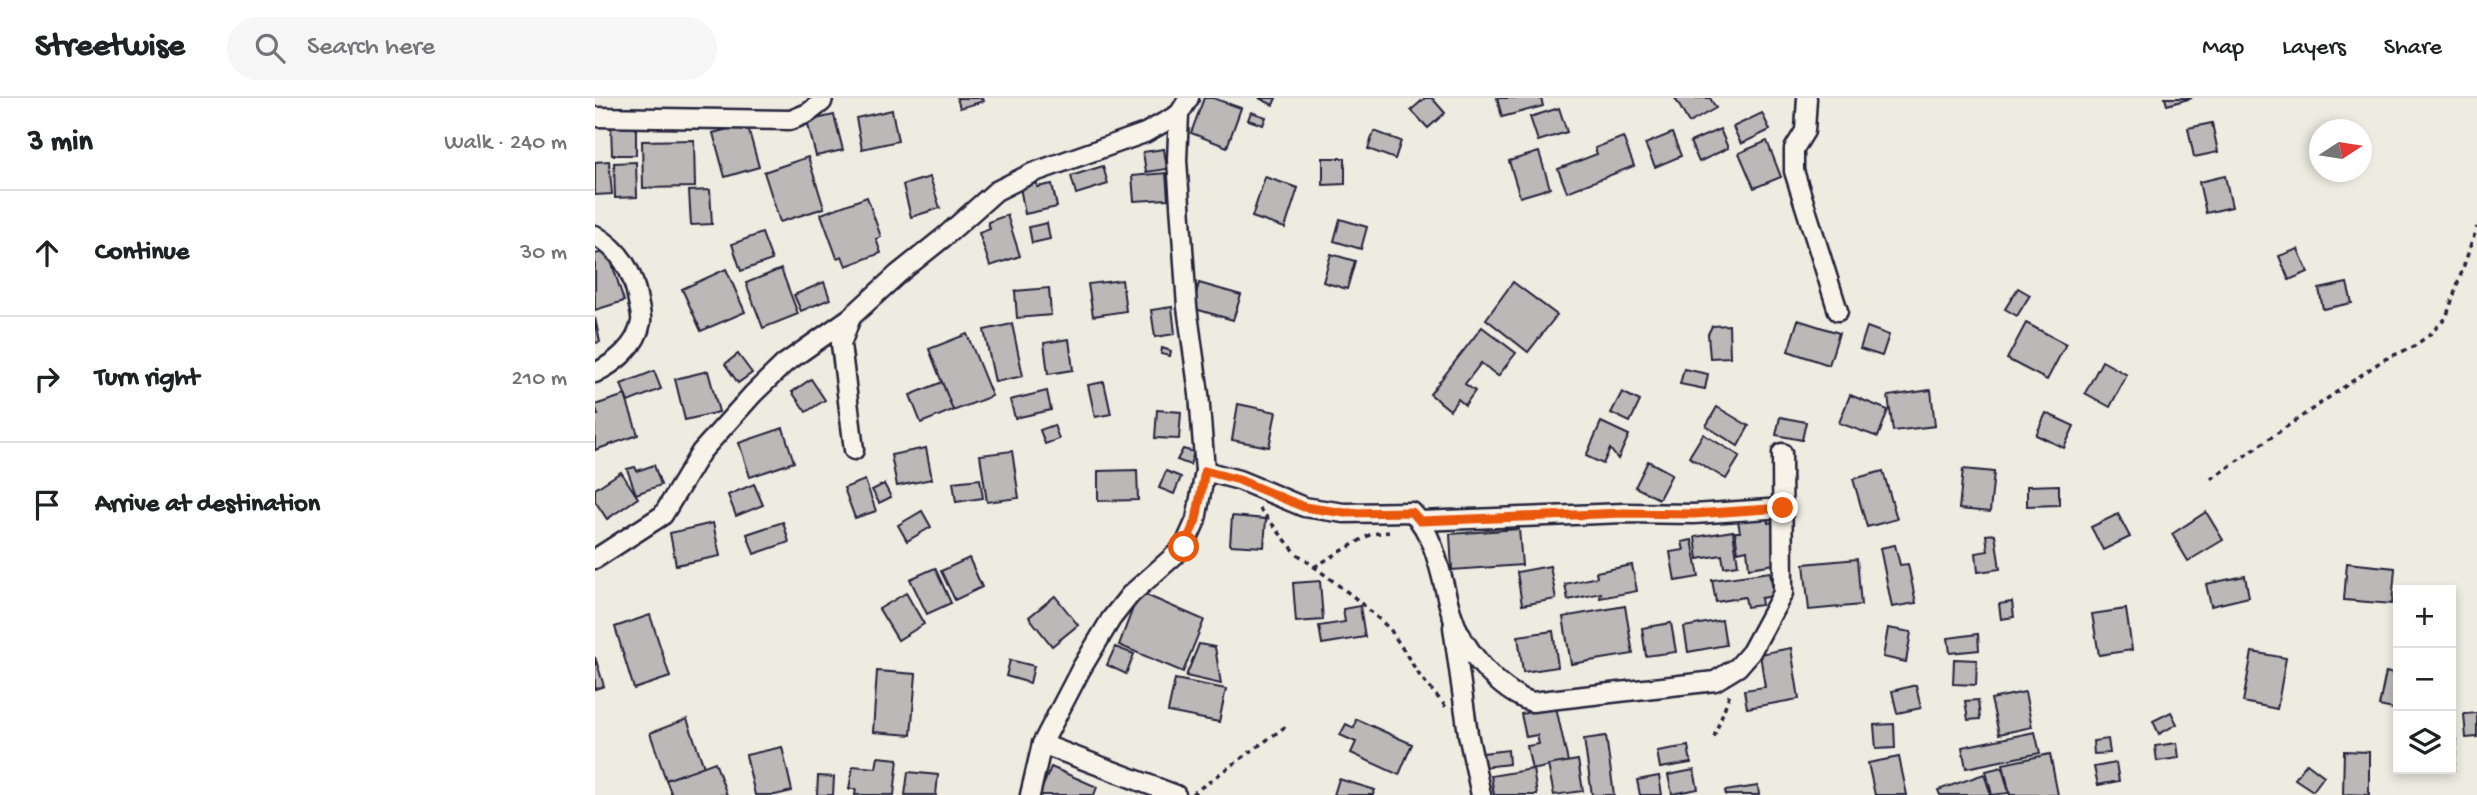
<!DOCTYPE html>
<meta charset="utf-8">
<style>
body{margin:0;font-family:"Gochi Hand",sans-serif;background:#f6f6f6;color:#202124}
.controls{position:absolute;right:21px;bottom:21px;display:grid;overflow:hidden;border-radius:0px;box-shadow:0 4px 10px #0003}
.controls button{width:63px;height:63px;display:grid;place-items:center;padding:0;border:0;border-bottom:2px solid #e0e0e0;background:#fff;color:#202124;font:35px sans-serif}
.compass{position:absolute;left:1714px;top:21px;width:63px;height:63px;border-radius:50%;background:#fff;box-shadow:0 4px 10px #0003;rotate:78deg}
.stop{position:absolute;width:21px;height:21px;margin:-16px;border:5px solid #ea580c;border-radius:50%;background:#fff}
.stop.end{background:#ea580c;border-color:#fff;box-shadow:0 2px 7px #0008}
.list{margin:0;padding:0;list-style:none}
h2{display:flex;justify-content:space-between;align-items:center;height:91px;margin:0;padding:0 28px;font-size:30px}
h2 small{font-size:23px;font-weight:400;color:#757577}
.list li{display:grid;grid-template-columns:46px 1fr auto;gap:21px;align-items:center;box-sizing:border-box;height:126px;padding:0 28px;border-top:2px solid #e0e0e0}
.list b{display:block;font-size:26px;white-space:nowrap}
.list em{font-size:23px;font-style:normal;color:#757577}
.icon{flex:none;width:38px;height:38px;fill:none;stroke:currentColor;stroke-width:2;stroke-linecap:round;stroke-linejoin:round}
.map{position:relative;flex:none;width:1882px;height:697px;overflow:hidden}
header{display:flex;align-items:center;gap:42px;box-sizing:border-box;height:98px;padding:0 35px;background:#fff;border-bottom:2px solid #e0e0e0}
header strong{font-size:33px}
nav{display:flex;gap:38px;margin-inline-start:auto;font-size:24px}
.search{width:490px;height:63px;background:#f6f6f6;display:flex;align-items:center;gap:18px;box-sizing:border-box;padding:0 24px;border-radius:38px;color:#757577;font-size:26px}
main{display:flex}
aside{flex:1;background:#fff}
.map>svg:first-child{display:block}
.building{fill:#bbb8b7;stroke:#22223b;stroke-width:2}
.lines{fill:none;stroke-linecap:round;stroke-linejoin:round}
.minor-casing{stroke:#22223b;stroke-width:23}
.path{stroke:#22223b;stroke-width:3.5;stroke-dasharray:5 5;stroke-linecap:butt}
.minor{stroke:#f7f3e8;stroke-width:18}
.route{stroke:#ea580c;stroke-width:9}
</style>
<header>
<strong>Streetwise</strong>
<div class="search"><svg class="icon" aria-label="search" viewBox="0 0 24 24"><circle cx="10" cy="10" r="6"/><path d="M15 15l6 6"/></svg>Search here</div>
<nav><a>Map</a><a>Layers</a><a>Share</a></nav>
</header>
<main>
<aside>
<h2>3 min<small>Walk · 240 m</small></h2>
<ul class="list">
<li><svg class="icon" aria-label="ahead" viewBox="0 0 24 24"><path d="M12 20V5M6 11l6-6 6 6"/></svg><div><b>Continue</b></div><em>30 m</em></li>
<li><svg class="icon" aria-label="right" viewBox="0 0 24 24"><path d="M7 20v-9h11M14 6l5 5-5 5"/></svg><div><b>Turn right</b></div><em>210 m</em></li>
<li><svg class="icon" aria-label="arrive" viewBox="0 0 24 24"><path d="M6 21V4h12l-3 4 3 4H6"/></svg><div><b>Arrive at destination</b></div></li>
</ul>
</aside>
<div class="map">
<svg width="1882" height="697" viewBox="0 0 1882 697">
<rect width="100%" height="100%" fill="#eeebe1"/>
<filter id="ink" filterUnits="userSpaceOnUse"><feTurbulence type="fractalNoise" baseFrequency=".0143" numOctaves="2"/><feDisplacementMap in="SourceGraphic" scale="14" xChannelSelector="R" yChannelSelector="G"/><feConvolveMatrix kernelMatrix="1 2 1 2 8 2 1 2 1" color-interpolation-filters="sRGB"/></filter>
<g filter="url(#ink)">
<g class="building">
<polygon points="362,0 388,0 389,3 365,10"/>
<polygon points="609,0 618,0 646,10 632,49 596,35"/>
<polygon points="664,0 681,0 678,7"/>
<polygon points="830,0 837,0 850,15 833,30 816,12"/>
<polygon points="902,0 946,0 948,8 907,19"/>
<polygon points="1080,0 1115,0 1121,10 1094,25"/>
<polygon points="1570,0 1597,0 1572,7"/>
<polygon points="964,10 972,34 943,43 935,19"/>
<polygon points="297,12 303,43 267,51 261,20"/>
<polygon points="656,14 671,19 668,27 653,22"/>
<polygon points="1167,15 1175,32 1146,46 1138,29"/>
<polygon points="239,17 248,52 221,58 212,23"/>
<polygon points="16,25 41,25 41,57 17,57"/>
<polygon points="1617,25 1623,54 1599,59 1593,30"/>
<polygon points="152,26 164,69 130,79 118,35"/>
<polygon points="1125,31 1133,50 1104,64 1095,44"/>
<polygon points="779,33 806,43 800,61 773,51"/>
<polygon points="1077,35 1086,58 1060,69 1050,46"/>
<polygon points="1028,39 1039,68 972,94 963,71 1002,56 1000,50"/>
<polygon points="99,42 100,89 48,90 47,43"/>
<polygon points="1172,43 1186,79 1159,90 1144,55"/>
<polygon points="569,51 572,71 551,74 548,54"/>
<polygon points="944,54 955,90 925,99 914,63"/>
<polygon points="213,59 229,110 185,124 169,74"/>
<polygon points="728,60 750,60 750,86 728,87"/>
<polygon points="14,63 17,96 0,97 0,64"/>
<polygon points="41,64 42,99 20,100 19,65"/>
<polygon points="508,68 513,86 481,96 476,78"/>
<polygon points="571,75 573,101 539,103 537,78"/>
<polygon points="1630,78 1637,109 1611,115 1604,84"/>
<polygon points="335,79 345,110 316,119 308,87"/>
<polygon points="670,79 703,90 690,130 657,119"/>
<polygon points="442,85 442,89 457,86 462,109 430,116 425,89"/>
<polygon points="115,92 117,126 96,127 94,93"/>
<polygon points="272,99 286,139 281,141 286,155 251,168 247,158 242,160 226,116"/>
<polygon points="412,117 425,158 395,168 384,135 395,131 393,124"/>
<polygon points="745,121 772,129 766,151 739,143"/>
<polygon points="452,125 455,141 437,145 434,129"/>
<polygon points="167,135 177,162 146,173 137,146"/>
<polygon points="1703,151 1713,174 1694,182 1684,158"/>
<polygon points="13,153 29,203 0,212 0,156"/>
<polygon points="736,156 760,163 752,191 728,184"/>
<polygon points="131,171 150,214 106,233 87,191"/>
<polygon points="186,171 203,216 168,230 151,185"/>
<polygon points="527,182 531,213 498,218 493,186"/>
<polygon points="229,184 235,201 206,213 199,197"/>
<polygon points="918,184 962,217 933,254 891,221"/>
<polygon points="604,185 646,197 638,222 597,210"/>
<polygon points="1752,185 1757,205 1728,211 1724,191"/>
<polygon points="454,190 456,217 422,220 420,193"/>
<polygon points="1423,190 1435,197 1422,218 1410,211"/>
<polygon points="577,209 580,236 560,239 556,212"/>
<polygon points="0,220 5,244 0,245"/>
<polygon points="1203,222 1244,235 1234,267 1193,253"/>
<polygon points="1431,225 1471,246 1452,282 1412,261"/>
<polygon points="417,226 428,278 400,284 389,232"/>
<polygon points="1134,227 1135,259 1115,260 1113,236 1117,228"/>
<polygon points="887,229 921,255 903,278 886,265 870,286 880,293 870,307 863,301 855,312 835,296"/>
<polygon points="1272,229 1294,237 1287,258 1265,251"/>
<polygon points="372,236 397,298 358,313 334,251"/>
<polygon points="474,241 478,272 453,276 449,245"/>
<polygon points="567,250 576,253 575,258 566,256"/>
<polygon points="143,256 157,275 143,285 130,266"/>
<polygon points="1507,263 1532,277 1515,309 1490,295"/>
<polygon points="1089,271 1113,276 1110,291 1085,286"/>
<polygon points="59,273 66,291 33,304 26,286"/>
<polygon points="113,273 124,314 90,322 80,281"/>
<polygon points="216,281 230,302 211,314 197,294"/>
<polygon points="347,284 358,312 326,325 315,297"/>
<polygon points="509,284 516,316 500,319 493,287"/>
<polygon points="1336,292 1340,328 1298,333 1293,298"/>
<polygon points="452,293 456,312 420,320 415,302"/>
<polygon points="1027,294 1045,303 1035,324 1016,315"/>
<polygon points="30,297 43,337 0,352 0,317 3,317 0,307"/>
<polygon points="1255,297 1293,312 1283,339 1244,325"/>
<polygon points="643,306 681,314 674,349 637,342"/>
<polygon points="1122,309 1154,328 1143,348 1111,328"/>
<polygon points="562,312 586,314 584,341 560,340"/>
<polygon points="1451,315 1479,328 1469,350 1441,337"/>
<polygon points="1185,319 1211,324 1207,342 1181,337"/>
<polygon points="1006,324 1034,337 1023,361 1015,351 1008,366 991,358"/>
<polygon points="459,327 464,341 450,346 445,332"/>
<polygon points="188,330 199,364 155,379 144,345"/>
<polygon points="1108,336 1145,358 1131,381 1094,359"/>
<polygon points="331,350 337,381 302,388 296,357"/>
<polygon points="588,351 599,354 595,367 582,362"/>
<polygon points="417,353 424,400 392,404 385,357"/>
<polygon points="1053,363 1077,376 1064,401 1040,389"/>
<polygon points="59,367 66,387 41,396 32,371 40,369 42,373"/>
<polygon points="1368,371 1399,374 1395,414 1364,411"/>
<polygon points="542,372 543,402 503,403 503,373"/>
<polygon points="571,373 586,379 579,396 564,390"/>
<polygon points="1288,373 1302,421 1272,429 1258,381"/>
<polygon points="26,374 43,400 12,421 0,403 0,391"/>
<polygon points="385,381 388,400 361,404 358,384"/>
<polygon points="270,382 281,413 260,420 249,390"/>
<polygon points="159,386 168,407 141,418 133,397"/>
<polygon points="289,386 296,399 284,405 277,392"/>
<polygon points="1464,387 1464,407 1432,408 1432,388"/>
<polygon points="1171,412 1173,425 1178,424 1182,451 1178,452 1180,466 1154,470 1152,452 1143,454 1140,434 1145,434 1142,417"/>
<polygon points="327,413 336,429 312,443 303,427"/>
<polygon points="1611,414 1628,442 1593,463 1577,436"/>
<polygon points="1523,416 1535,439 1508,452 1496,429"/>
<polygon points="637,418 671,421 669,449 635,447"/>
<polygon points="188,424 194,444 159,456 152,436"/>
<polygon points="118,425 125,458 81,467 75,435"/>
<polygon points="924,431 927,467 857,472 855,436"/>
<polygon points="1138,433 1143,467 1129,469 1127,457 1103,461 1100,439"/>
<polygon points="1400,436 1405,471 1383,474 1381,455 1393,453 1391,437"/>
<polygon points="1097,442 1104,479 1080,483 1075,454 1089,452 1087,444"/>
<polygon points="1300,447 1305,467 1313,466 1321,505 1297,509 1285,450"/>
<polygon points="374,460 387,489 360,502 346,473"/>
<polygon points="1262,461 1266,507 1214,512 1209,466"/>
<polygon points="1752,465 1800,470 1797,506 1749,502"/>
<polygon points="1037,467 1042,493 1005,500 1006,495 973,502 970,486 1002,479 1001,474"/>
<polygon points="955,468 961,501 927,507 922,474"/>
<polygon points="340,470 356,505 332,516 315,481"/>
<polygon points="1175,474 1179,498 1166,500 1167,507 1152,509 1150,499 1121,504 1117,482"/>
<polygon points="1650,478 1654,499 1616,508 1611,486"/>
<polygon points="725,483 728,522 701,524 698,485"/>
<polygon points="544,494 609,522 588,574 524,547"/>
<polygon points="311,495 329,526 303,542 284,511"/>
<polygon points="460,498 483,527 457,548 434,519"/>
<polygon points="1417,504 1419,519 1406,521 1404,506"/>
<polygon points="765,508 770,539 727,546 724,528 750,524 748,511"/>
<polygon points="1030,508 1038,556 976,566 968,519"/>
<polygon points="1531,511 1537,552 1504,557 1497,516"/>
<polygon points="55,517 75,579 39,591 20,529"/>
<polygon points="1127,522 1131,547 1093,554 1089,529"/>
<polygon points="1076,525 1081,554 1051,558 1047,530"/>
<polygon points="1293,530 1316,534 1311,564 1288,559"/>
<polygon points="958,533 963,569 928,574 923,538"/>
<polygon points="1383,536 1384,552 1355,555 1353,540"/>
<polygon points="604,546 620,549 626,586 591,578"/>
<polygon points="520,549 539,556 531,576 512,567"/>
<polygon points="1196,550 1204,601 1152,610 1149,592 1170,589 1165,556"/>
<polygon points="1657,554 1691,560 1682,611 1648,604"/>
<polygon points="0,559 9,588 0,591"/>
<polygon points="1359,561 1382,562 1381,587 1358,586"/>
<polygon points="415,562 439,568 435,585 411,578"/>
<polygon points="282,573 321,576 316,637 278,634"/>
<polygon points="1791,574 1803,577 1803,612 1784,608"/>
<polygon points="580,581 631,591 624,624 573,614"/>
<polygon points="1321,587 1326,610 1302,615 1297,593"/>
<polygon points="1430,594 1437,629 1404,636 1396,601"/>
<polygon points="1383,602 1385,621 1373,622 1370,603"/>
<polygon points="961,609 973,664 937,672 932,648 944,646 942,637 931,639 926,616"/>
<polygon points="1576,614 1582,626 1564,636 1558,623"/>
<polygon points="1882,615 1882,639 1871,640 1869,616"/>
<polygon points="92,621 109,669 71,682 55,635"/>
<polygon points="761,621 817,646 804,677 756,655 761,644 745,637 751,626 759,630"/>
<polygon points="1299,626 1300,650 1281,651 1279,627"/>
<polygon points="1440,634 1445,655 1371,670 1367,649"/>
<polygon points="1011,638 1019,697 997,697 989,641"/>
<polygon points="1856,640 1862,641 1859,672 1847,671 1856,671"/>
<polygon points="1513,641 1515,655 1499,656 1498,643"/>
<polygon points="1582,645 1584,660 1562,663 1560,648"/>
<polygon points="1093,648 1096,665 1065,670 1062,653"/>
<polygon points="187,649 197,693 180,697 160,697 151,657"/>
<polygon points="913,652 914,666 889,669 888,655"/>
<polygon points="1749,653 1774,654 1774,697 1748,696"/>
<polygon points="1455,656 1463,697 1415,697 1408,666"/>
<polygon points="283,659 303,661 299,697 260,697 261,691 254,691 258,668 281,670"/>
<polygon points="1304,659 1312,697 1280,697 1273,665"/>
<polygon points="983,662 988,693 959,697 953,667"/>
<polygon points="120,664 132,697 77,697 71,682"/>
<polygon points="1521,665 1524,683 1503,687 1499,669"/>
<polygon points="1712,665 1729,678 1718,693 1700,681"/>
<polygon points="456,669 502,689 499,697 444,697"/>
<polygon points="1407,669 1414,695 1397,697 1391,673"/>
<polygon points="938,671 942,697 899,697 896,678"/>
<polygon points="1099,672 1103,691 1077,696 1073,677"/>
<polygon points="313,674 343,677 341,697 310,697"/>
<polygon points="1389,676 1396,697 1345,697 1343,692"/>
<polygon points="223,678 239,679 238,697 222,697"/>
<polygon points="1064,678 1067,697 1045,697 1042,682"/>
<polygon points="744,681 780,692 778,697 739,697"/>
<polygon points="1163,688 1164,697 1131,697 1130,693"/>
</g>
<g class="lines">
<defs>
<g id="minor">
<polyline points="1212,0 1210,33 1199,51 1199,73 1243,213"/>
<polyline points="0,19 196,22 213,15 227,4 228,0"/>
<path d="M0 137C26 153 38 173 43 203 44 209 47 218 46 224 42 248 20 265 0 275"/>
<polyline points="256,219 246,246 259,352"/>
<path d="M610 373 644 382 709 409 749 415 817 414C842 440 846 481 856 514 866 549 903 593 937 604L1120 583 1143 569 1156 554 1188 495 1187 355"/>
<polyline points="825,423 1029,415 1099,416 1188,410"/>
<polyline points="0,461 68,417 106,354 158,296 189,266 256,219 303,176 348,140 401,93 437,75 550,35 584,16"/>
<polyline points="858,529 873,636 886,697"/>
<polyline points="447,646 581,697"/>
<polyline points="435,697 447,646 486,571 516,521 535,497 589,449 601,422 610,373 604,296 592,209 582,62 584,16 594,0"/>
</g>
</defs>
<use href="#minor" class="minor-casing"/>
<g class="path">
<polyline points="1616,381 1788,262 1818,249 1834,237 1851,220 1882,129"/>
<polyline points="664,410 701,455 759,499 795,531 825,578 851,609"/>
<polyline points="719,469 776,436 794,434"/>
<polyline points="1119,639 1135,595"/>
<polyline points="597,696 694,626"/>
</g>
<use href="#minor" class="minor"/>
</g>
</g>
<g class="lines" filter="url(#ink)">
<polyline class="route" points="589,449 601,422 610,373 644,382 709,409 750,415 817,414 825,423 1029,415 1099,416 1188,410"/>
</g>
</svg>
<div class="controls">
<button>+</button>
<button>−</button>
<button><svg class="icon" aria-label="layers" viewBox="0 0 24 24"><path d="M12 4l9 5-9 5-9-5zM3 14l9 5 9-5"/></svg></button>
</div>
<svg class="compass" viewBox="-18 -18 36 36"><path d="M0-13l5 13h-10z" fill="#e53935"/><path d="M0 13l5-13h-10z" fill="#757577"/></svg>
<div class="stop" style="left:589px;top:449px"></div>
<div class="stop end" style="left:1188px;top:410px"></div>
</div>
</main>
